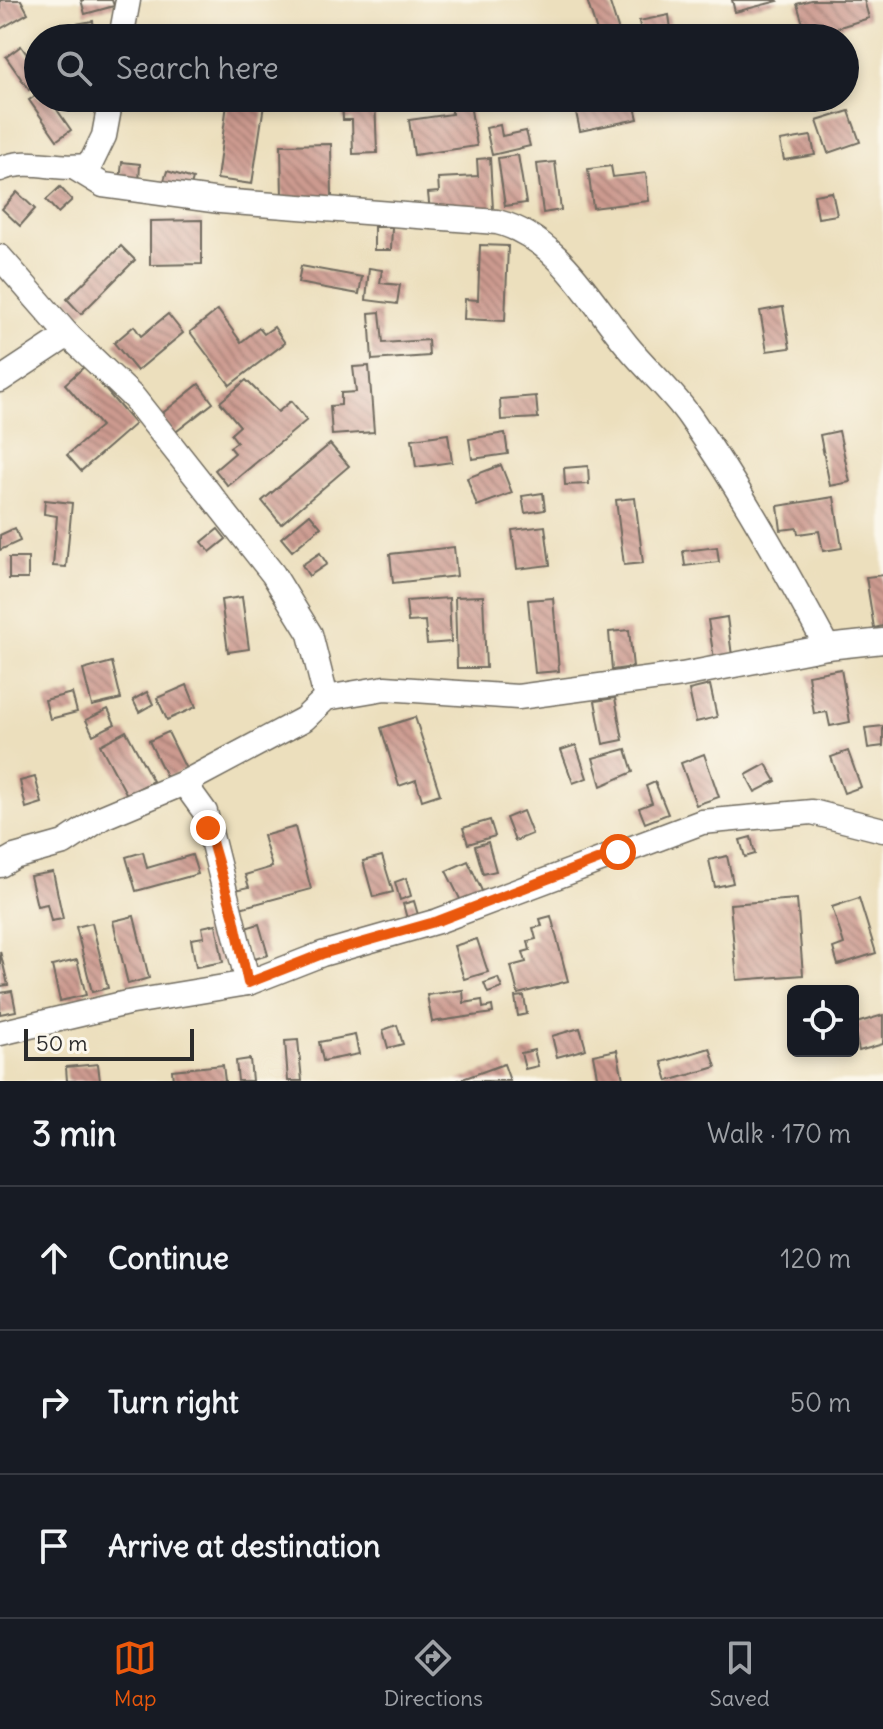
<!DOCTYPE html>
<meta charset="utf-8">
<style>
body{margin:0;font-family:Delius,sans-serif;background:#20242c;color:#f1f3f6}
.controls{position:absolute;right:24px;bottom:24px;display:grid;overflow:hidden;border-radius:12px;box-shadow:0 4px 12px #0003}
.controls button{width:72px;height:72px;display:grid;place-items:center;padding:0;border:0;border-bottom:2px solid #363941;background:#171b24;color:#f1f3f6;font:40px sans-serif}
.scale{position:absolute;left:24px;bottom:20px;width:170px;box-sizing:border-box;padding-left:8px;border:4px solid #2b2b2b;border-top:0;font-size:22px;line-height:28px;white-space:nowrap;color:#2b2b2b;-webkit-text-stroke:6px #fbf7ec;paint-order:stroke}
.stop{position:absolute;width:24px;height:24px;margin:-18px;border:6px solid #ea580c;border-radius:50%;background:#fff}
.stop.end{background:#ea580c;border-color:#fff;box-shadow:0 2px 8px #0008}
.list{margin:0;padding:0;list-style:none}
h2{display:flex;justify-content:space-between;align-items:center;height:104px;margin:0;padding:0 32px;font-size:34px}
h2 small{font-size:26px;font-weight:400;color:#9ea1a6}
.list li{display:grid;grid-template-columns:52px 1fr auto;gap:24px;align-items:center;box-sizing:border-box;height:144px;padding:0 32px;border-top:2px solid #363941}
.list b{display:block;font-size:30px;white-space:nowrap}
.list em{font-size:26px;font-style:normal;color:#9ea1a6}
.icon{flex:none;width:44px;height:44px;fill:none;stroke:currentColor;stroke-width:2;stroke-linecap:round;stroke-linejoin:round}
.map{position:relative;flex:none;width:883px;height:1081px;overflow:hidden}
.search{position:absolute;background:#171b24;box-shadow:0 4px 12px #0003;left:24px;right:24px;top:24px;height:88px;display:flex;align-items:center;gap:20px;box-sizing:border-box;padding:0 28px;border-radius:44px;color:#9ea1a6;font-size:30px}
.sheet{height:536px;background:#171b24}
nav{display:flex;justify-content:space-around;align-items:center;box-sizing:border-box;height:112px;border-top:2px solid #363941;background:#171b24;font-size:22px;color:#9ea1a6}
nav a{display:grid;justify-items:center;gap:4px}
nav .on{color:#ea580c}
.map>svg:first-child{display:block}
.building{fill:url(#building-back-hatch)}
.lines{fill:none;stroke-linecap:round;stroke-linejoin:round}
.street-casing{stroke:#6f6a5e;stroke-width:27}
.street{stroke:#fff;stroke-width:24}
.route{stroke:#ea580c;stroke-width:10}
</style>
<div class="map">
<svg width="883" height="1081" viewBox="0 0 883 1081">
<defs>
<pattern id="building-back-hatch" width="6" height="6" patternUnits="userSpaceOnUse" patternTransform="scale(2)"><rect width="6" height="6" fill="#cc9a8f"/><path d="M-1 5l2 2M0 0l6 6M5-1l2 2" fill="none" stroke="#a67e75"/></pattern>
</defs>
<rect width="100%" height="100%" fill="#fbf7ec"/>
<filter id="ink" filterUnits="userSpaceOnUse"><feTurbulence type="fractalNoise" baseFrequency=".0125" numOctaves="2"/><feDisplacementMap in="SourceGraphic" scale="16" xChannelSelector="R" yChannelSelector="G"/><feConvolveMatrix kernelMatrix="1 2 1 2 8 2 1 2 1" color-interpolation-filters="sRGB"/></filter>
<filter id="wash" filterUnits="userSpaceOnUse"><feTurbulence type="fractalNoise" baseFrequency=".006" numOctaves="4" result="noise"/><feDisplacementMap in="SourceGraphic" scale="32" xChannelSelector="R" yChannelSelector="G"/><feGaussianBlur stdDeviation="1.8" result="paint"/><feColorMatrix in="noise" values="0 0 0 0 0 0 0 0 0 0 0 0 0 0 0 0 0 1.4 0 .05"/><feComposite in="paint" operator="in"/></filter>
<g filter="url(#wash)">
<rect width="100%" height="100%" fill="#ecdfbd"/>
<g id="blocks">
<g class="building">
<polygon points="0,0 21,0 28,13 0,29"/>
<polygon points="81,0 112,0 114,6 85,14"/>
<polygon points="587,0 609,0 621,38 599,38"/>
<polygon points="732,0 777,0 778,1 735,12"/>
<polygon points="811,0 864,0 869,18 807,37 797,4"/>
<polygon points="669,15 672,36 642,38 639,21"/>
<polygon points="93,21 95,36 66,38 64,26"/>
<polygon points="455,25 458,38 431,38 430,31"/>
<polygon points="21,46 28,56 35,51 38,55 38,83 29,90 6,57"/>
<polygon points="38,94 38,98 56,98 51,101 71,130 57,140 29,100"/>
<polygon points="199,98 265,98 252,184 217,179 227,104"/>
<polygon points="342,98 375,98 377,153 353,154 352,120 343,120"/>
<polygon points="450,98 469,98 477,146 414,155 409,120 452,114"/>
<polygon points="573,98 633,98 638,119 580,131"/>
<polygon points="849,111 860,142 828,153 817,121"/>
<polygon points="500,125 502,136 526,131 530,146 492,155 486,128"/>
<polygon points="811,136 815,155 784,160 780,141"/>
<polygon points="331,144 332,197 282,198 281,145"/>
<polygon points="518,155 526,203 505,206 498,158"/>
<polygon points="490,158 493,209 430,212 428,193 439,192 438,178 478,176 477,159"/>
<polygon points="122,162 140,164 139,183 120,181"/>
<polygon points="555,162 561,210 543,213 537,164"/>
<polygon points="611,166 613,177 646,173 649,201 593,208 588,169"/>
<polygon points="167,171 193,179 189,192 163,184"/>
<polygon points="60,187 72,200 58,213 46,200"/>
<polygon points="17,192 35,209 20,226 2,209"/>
<polygon points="832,192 837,215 818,218 814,195"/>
<polygon points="202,220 202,264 150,265 150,221"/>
<polygon points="374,227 392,227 391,250 374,250"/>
<polygon points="480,245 508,246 505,321 464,319 465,299 478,300"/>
<polygon points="121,246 135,260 81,314 67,299"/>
<polygon points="301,266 362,277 359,294 298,283"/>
<polygon points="369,268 382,270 380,283 400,285 397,304 366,300"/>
<polygon points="783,307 790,348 767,351 760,311"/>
<polygon points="218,310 241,342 259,328 264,334 274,327 285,343 230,385 190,332"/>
<polygon points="380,312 383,343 428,340 429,356 372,360 369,313"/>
<polygon points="168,314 183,333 137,371 114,343 134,326 141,336"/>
<polygon points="85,366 135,424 81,471 67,455 101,426 65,384"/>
<polygon points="369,366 374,432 332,435 330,406 341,405 341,393 356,392 353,367"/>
<polygon points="246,380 278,412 291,401 307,420 228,486 215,470 235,453 230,447 237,442 231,434 240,426 220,402"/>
<polygon points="199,384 213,403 173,434 159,416"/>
<polygon points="536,396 538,418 501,420 500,399"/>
<polygon points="839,431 850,482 830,486 820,435"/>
<polygon points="505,433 508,454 472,459 469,439"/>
<polygon points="448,434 452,462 416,467 412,439"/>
<polygon points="330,444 349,466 281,524 262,501"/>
<polygon points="501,465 512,493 477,506 467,478"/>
<polygon points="588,466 589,484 565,485 564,468"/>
<polygon points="543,493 545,510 525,513 522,496"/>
<polygon points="834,497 842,548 823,551 819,531 798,534 797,528 781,530 778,506"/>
<polygon points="635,498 643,563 624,565 616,500"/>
<polygon points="45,500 72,503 66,567 53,566 57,516 44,514"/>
<polygon points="310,514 321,527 292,551 281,538"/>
<polygon points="545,526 550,565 517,569 512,530"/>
<polygon points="15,528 20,541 0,550 0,535"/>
<polygon points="218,529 226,539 210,552 202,542"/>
<polygon points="454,547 457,576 393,583 390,554"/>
<polygon points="717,547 719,562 685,566 683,551"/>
<polygon points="320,553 327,564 309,576 302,565"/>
<rect x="9" y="558" width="19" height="21"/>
<polygon points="883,575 883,626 874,628 866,577"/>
<polygon points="483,596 486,668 457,668 455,597"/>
<polygon points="242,597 249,649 228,652 221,600"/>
<polygon points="449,598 451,642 427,644 425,621 408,622 406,601"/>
<polygon points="553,598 559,671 535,673 528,600"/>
<polygon points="727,617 732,656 714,659 708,620"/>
<polygon points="629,630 633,667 612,670 609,632"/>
<polygon points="112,662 121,699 92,706 83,670"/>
<polygon points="841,669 850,722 830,726 827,712 814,714 808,675"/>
<polygon points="187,685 196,707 167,720 157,698"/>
<polygon points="710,685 717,717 696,722 689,690"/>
<polygon points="147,692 153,704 139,712 133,700"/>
<polygon points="72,693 77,712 50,719 45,700"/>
<polygon points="615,698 623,740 603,744 595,701"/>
<polygon points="108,709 115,724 93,735 86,720"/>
<polygon points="415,717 440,794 422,800 416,780 399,786 381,728"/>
<polygon points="883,726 883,746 868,748 865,728"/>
<polygon points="126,731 153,781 127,795 100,745"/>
<polygon points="168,732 186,769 167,778 149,741"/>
<polygon points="576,745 587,778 573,783 561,750"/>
<polygon points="626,749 633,772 601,786 593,758"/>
<polygon points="848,751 861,787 844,793 831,757"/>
<polygon points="704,754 719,797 696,805 681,763"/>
<polygon points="766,764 776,781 755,792 746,775"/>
<polygon points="35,777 42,803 26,808 20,781"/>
<polygon points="655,782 668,814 645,823 639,808 652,803 646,786"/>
<polygon points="523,811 532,834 515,841 506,818"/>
<polygon points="490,820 495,836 468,844 463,828"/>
<polygon points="295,827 311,889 240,908 235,890 249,887 245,875 272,867 263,836"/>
<polygon points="751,837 755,854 745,857 740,840"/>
<polygon points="488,842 496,871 483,874 475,846"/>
<polygon points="143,852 147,868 192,855 198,874 136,891 126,857"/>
<polygon points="382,856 393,892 373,897 363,861"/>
<polygon points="727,856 733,883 715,887 709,860"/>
<polygon points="468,861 483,893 462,903 446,871"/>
<polygon points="53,872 63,919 51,921 47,904 37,906 30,876"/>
<polygon points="406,878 411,896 400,900 395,882"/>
<polygon points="859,898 876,953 838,965 833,948 844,944 832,907"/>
<polygon points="797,899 803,975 737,980 730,904"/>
<polygon points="414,901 420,922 409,926 403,904"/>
<polygon points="134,916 149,978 128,984 113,921"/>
<polygon points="551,916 568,981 518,994 511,966 526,962 523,952 530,950 528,941 536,939 533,928 542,926 540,919"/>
<polygon points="92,923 108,988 92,992 76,927"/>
<polygon points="216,924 223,962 196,967 191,939 204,937 202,927"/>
<polygon points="259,924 268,955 251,960 242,929"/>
<polygon points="477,939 488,972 464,979 454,946"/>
<polygon points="0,951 8,985 0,986"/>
<polygon points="77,960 86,995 60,1001 52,966"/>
<polygon points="498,978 502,988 488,993 484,983"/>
<polygon points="463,990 464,1003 482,1000 483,1008 492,1006 493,1013 432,1022 427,995"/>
<polygon points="12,991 16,1011 0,1014 0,993"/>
<polygon points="524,996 527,1014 518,1016 515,997"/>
<polygon points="883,1015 883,1044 859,1051 853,1024"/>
<polygon points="397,1025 403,1044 388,1048 383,1030"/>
<polygon points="580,1028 586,1049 557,1057 552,1036"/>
<polygon points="355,1035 359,1054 323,1061 319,1042"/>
<polygon points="298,1040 302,1081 288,1081 285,1041"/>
<polygon points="710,1048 716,1067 668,1081 662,1062"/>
<polygon points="534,1050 538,1066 525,1069 521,1053"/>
<polygon points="617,1050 623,1079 598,1081 593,1055"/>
<polygon points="250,1059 252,1081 238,1081 236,1061"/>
<polygon points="98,1064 100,1081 67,1081 66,1067"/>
<polygon points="504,1064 510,1081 457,1081"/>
<polygon points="223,1065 225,1081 173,1081 172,1070"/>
</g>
</g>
</g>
<g filter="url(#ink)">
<use href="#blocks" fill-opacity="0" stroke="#6f6a5e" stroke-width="2"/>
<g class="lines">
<defs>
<g id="street">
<polyline points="121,38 128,0"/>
<path d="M75 168 103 185 220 201 497 222C557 237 589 299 626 344 646 369 672 391 690 417 741 490 785 569 827 647"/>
<path d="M0 169C33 156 56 172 90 165L104 136 111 98"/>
<polyline points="0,257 68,335 0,380"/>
<polyline points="68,335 134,398 273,574 310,634 326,698"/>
<polyline points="184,783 304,719 326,698 385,688 518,697 682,675 827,647 883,641"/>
<polyline points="0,865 14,857 64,843 103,817 184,783 205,812 248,983"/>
<polyline points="0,1033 127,1003 248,983 322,954 438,921 702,822 812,812 883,830"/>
</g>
</defs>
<use href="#street" class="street-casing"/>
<use href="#street" class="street"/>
</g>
</g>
<g class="lines" filter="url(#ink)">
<polyline class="route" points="208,828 234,918 248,983 322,954 438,921 618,852"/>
</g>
</svg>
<div class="controls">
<button><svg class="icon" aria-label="locate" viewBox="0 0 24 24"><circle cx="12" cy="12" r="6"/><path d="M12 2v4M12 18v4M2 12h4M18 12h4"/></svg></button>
</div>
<div class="scale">50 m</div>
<div class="stop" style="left:618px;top:852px"></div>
<div class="stop end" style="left:208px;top:828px"></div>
<div class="search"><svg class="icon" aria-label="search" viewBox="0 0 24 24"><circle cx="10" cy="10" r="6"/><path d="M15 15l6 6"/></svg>Search here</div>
</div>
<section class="sheet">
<h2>3 min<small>Walk · 170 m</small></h2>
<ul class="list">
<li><svg class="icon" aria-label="ahead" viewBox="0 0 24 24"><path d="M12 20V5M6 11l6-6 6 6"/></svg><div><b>Continue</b></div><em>120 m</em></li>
<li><svg class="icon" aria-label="right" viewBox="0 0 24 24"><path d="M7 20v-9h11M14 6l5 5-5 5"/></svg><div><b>Turn right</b></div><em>50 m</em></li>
<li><svg class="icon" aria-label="arrive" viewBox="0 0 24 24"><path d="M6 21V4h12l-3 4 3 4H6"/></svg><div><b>Arrive at destination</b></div></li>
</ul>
</section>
<nav>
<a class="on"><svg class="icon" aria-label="map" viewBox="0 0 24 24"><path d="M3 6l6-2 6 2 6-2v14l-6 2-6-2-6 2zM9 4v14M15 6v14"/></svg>Map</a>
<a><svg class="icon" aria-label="directions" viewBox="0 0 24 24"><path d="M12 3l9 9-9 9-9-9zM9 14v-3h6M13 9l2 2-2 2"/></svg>Directions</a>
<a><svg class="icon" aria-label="saved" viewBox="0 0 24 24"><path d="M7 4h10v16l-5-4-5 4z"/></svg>Saved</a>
</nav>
